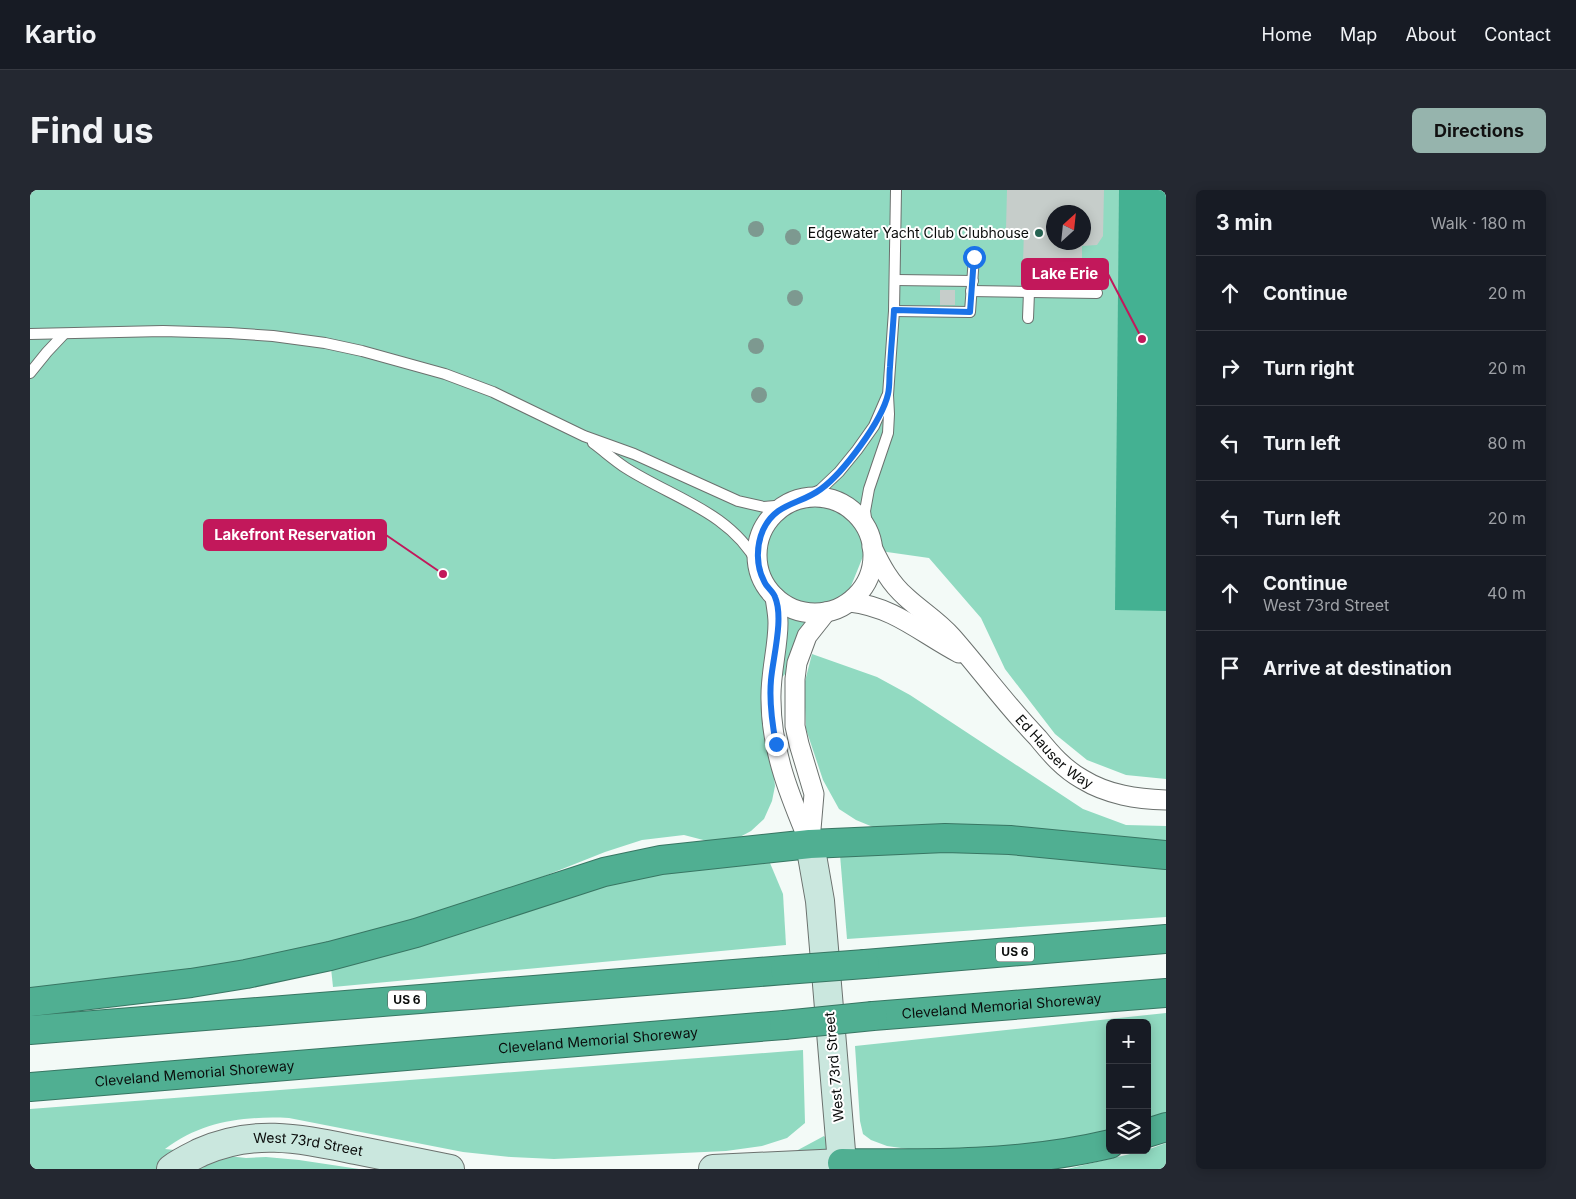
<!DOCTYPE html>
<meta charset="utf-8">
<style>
body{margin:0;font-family:Inter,sans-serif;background:#242831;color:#f1f3f6}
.controls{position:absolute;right:15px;bottom:15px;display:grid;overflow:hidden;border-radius:8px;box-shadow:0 2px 12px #0003}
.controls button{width:45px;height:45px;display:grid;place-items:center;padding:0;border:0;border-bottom:1px solid #363941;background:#171b24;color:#f1f3f6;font:25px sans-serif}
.compass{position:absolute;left:1016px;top:15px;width:45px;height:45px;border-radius:50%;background:#171b24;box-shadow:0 2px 12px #0003;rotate:27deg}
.stop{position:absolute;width:15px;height:15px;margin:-11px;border:4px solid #1a73e8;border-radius:50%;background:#fff}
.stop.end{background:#1a73e8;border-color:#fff;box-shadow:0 1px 5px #0008}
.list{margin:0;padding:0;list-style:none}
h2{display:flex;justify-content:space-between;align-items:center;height:65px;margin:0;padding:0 20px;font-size:21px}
h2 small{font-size:16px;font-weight:400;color:#9ea1a6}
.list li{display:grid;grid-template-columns:32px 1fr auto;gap:15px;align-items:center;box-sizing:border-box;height:75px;padding:0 20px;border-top:1px solid #363941}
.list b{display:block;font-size:19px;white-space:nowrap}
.list p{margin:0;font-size:16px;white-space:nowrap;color:#9ea1a6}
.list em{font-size:16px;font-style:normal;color:#9ea1a6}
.icon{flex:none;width:28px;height:28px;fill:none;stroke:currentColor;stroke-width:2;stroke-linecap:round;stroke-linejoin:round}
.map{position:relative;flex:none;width:1136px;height:979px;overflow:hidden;border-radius:8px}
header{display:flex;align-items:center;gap:30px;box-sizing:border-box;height:70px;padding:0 25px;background:#171b24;border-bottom:1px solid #363941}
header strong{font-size:24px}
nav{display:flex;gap:28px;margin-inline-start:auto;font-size:18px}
.intro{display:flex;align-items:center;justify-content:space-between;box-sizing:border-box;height:120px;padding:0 30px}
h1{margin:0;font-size:35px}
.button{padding:12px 22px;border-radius:8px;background:#96b4ad;color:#111;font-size:18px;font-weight:700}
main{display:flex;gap:30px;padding:0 30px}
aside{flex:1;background:#171b24;border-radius:8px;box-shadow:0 2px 12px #0003}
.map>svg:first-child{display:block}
.green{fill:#91dac1;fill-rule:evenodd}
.water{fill:#44b192}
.building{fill:#c6cdca;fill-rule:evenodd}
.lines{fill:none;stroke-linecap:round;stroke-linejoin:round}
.lane-casing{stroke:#6b716e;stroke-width:12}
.street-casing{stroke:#6b716e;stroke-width:21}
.secondary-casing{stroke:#6b716e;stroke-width:30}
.highway-casing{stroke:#387663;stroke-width:30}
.lane{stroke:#fff;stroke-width:10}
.street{stroke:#fff;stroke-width:19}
.secondary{stroke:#cae7de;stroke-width:28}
.highway{stroke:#50af92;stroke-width:28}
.highway-bridge-casing{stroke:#387663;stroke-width:30;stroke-linecap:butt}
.highway-bridge{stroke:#50af92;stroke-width:28}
.tree{fill:#7d9990}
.route{stroke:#1a73e8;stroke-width:6}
.poi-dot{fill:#276654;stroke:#fff;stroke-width:2}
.labels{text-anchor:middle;stroke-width:4;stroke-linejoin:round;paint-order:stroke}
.shield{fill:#fff;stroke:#545554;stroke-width:1}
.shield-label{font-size:12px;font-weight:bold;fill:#0a0c0b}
.poi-label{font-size:14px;fill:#0a0c0b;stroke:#fff;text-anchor:end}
.street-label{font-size:14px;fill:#0a0c0b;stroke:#fff}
.leader{fill:none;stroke:#c2185b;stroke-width:2}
.callout-dot{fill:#c2185b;stroke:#fff;stroke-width:2}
.callout{fill:#c2185b;stroke:#c2185b;stroke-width:2}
.callout-label{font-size:15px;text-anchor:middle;font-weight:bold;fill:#fff}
</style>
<header>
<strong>Kartio</strong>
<nav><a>Home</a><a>Map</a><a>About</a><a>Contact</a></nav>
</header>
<div class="intro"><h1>Find us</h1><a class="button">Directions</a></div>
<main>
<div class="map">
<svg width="1136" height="979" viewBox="0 0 1136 979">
<rect width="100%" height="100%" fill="#f3faf7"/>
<g class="green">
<path d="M0 0H1136V589L1096 585 1057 570 1025 544 975 479 951 428 899 368 836 359 819 401 795 439 732 510 733 535 743 578 745 596 742 611 734 629 721 641 708 648 681 652 654 645 612 650 575 662 469 704 382 732 297 755 180 777 0 799ZM1024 22H1054V52H1024Z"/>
<polygon points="782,464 847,487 880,505 1053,619 1096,635 1136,636 1136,653 843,637 826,630 809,619 793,590 776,539 774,495"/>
<polygon points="888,659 989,663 1136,678 1136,727 817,749 810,665"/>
<polygon points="740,673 753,704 756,755 303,797 301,778 582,692 648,679"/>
<polygon points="1136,823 1136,923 1117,929 1117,833 1080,833 1080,941 1004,956 892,961 857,956 841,950 833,944 830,931 825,856"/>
<path d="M773 860 775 933 757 948 732 956 696 961 524 969 481 967 433 962 259 928C214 926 172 931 135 959L216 968 236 967 269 970 329 979H0V919Z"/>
<polygon points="794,946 822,979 740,975"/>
<polygon points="1136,953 1136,979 1037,979 1117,960"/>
</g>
<polygon class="water" points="1089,0 1136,0 1136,421 1085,420"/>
<g class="building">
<path d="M977 0H1074L1073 46 1067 55 1052 56V70L1044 79 1031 80 1026 74H993L994 39H976ZM1024 22H1054V52H1024Z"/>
<rect x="910" y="100" width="15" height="15"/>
</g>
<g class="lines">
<defs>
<g id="lane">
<polyline points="865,90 943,91"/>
<polyline points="941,101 1067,103"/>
<polyline points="864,121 940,122 944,67"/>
<polyline points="998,128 999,102"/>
<polyline points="0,144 133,141 199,143 243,146 295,153 332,161 415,184 463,202 554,246 604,264 708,311 734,317 756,315"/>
<polyline points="0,183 17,162 34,144"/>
<path d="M563 253C574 261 585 271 596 278 643 308 700 322 728 374"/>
<polyline points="771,309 790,300 809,282 827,260 844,236 857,206"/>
<polyline points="838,342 835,321 839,299 858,243 859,224 858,205 864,121 866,0"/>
</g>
<g id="street">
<circle cx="785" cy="365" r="58"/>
<path id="s1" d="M842 357C851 376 860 393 876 407 891 421 908 431 922 447 951 480 977 516 1008 548 1021 564 1034 579 1052 589 1078 605 1107 609 1136 610"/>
<path d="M745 407C746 415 748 424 748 433 748 458 740 484 741 510 741 561 761 609 780 654"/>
<path d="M820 412C864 417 891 443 929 463"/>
<polyline points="780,651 784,604 769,554 765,536 765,489 767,473 777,446 796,422"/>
</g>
<g id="secondary">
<path id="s2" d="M141 979C150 972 161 967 171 962 225 938 271 949 326 960 357 966 389 973 420 979"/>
<polyline points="683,979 812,973 790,711 780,654"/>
</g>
<g id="highway">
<polyline points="835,774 1136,749"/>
<polyline points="0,812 161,793 216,784 300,766 386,743 574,682 631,670 780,654 915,648 980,650 1136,665"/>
<path id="s3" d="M843 826 1136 803"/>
<polyline points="0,840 755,780"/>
<path id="s4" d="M0 897 754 835"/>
<polyline points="1117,943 1136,937"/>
<path d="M812 973C902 974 992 975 1080 954"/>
</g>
</defs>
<use href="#lane" class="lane-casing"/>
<use href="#street" class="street-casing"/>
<use href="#secondary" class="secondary-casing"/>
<use href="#highway" class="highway-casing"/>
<use href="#lane" class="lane"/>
<use href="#street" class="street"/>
<use href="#secondary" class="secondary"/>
<use href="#highway" class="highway"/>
<defs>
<g id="highway-bridge">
<polyline points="755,780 835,774"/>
<polyline points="754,835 843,826"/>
</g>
</defs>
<use href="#highway-bridge" class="highway-bridge-casing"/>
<use href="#highway-bridge" class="highway-bridge"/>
</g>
<g class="tree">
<circle cx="726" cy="39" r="8"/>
<circle cx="763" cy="47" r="8"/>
<circle cx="765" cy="108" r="8"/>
<circle cx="726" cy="156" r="8"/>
<circle cx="729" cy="205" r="8"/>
</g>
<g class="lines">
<path class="route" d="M746 554C742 533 739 512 741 490 743 467 754 428 745 407 743 401 736 397 734 391 726 376 726 356 733 340 746 312 770 315 791 299 813 283 852 231 858 204 860 196 859 186 860 177 861 158 863 139 864 120L940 122 944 67"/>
</g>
<circle class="poi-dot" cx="1009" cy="43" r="5"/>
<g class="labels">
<g class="shield">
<rect x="966" y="752.5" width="38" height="19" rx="4"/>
<rect x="358" y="800.5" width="38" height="19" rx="4"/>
</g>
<g class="shield-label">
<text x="985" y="766">US 6</text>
<text x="377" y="814">US 6</text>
</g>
<g class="poi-label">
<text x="999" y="48">Edgewater Yacht Club Clubhouse</text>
</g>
<g class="street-label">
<text dy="5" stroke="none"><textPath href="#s1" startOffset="276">Ed Hauser Way</textPath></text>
<text dy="5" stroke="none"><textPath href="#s3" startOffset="129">Cleveland Memorial Shoreway</textPath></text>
<text dy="5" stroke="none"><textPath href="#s4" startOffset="570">Cleveland Memorial Shoreway</textPath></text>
<text transform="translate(804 877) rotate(-95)" y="5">West 73rd Street</text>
<text dy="5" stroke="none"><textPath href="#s4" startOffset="165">Cleveland Memorial Shoreway</textPath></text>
<text dy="5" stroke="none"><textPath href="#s2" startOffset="144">West 73rd Street</textPath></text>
</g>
</g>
<path class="leader" d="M1112 149L1078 84M413 384L356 345"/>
<g class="callout-dot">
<circle cx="1112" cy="149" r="5"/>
<circle cx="413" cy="384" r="5"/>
</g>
<g class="callout">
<rect x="992" y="69" width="86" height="30" rx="5"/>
<rect x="174" y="330" width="182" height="30" rx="5"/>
</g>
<g class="callout-label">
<text x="1035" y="89">Lake Erie</text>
<text x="265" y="350">Lakefront Reservation</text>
</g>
</svg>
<div class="controls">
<button>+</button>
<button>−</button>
<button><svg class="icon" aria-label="layers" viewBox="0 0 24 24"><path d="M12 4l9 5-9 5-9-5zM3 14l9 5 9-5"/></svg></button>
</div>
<svg class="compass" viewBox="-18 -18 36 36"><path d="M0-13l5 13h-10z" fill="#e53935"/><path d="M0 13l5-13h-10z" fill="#9ea1a6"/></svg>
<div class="stop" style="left:944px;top:67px"></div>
<div class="stop end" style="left:746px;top:554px"></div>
</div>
<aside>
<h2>3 min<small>Walk · 180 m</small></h2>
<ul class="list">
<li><svg class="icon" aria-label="ahead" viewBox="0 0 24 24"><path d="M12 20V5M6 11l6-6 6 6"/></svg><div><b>Continue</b></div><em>20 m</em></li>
<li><svg class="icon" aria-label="right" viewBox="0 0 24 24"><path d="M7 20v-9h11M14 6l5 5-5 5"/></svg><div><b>Turn right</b></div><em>20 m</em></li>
<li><svg class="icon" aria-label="left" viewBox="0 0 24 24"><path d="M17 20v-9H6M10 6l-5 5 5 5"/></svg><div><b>Turn left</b></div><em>80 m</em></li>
<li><svg class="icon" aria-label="left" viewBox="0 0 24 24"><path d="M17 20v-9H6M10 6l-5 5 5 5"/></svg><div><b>Turn left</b></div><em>20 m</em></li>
<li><svg class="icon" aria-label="ahead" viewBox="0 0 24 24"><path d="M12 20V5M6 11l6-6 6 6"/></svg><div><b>Continue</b><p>West 73rd Street</p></div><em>40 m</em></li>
<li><svg class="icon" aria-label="arrive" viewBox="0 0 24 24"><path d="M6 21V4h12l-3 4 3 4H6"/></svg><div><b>Arrive at destination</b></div></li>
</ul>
</aside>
</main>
